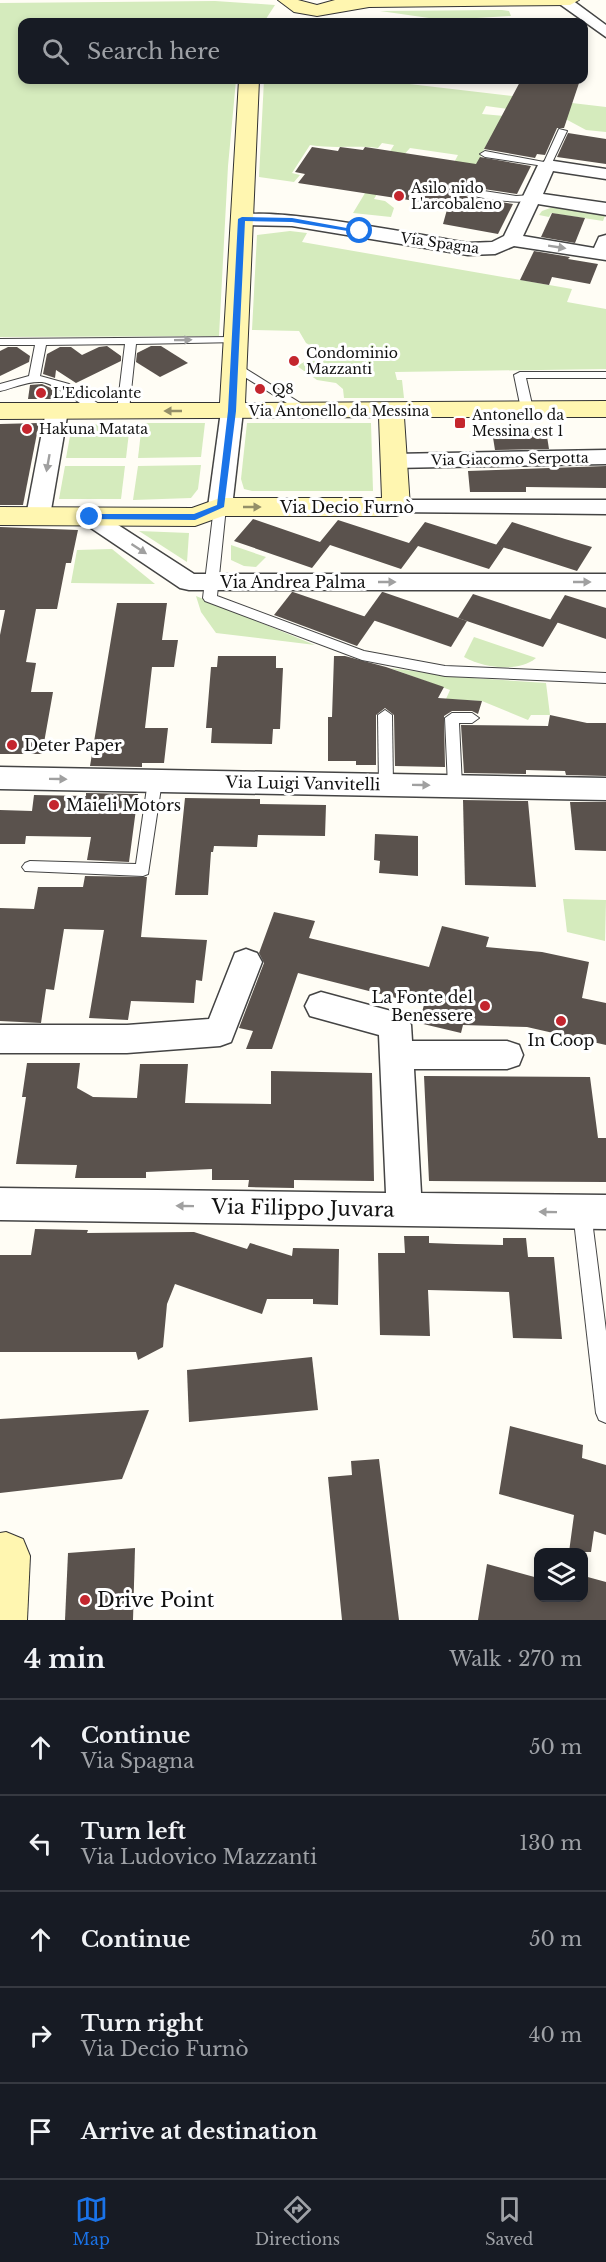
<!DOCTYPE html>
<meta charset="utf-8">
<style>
body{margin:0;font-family:"Libre Baskerville",serif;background:#20242c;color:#f1f3f6}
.controls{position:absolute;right:18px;bottom:18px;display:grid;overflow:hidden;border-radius:12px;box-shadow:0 3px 9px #0003}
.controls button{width:54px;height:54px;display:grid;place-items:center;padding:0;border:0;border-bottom:2px solid #363941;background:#171b24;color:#f1f3f6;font:30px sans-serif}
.stop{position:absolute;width:18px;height:18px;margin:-14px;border:4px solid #1a73e8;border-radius:50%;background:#fff}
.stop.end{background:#1a73e8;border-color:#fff;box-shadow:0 2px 6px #0008}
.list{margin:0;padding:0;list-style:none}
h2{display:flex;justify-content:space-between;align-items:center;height:78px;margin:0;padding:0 24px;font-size:26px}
h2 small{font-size:20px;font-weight:400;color:#9ea1a6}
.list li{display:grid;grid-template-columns:39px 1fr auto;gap:18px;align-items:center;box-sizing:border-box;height:96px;padding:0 24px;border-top:2px solid #363941}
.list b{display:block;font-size:22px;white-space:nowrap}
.list p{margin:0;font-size:20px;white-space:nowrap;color:#9ea1a6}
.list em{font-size:20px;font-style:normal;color:#9ea1a6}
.icon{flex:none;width:33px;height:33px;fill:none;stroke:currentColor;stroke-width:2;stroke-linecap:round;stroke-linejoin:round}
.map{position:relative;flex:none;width:606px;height:1620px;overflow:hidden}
.search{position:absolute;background:#171b24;box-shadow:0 3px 9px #0003;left:18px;right:18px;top:18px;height:66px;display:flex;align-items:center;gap:15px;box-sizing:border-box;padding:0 21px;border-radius:12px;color:#9ea1a6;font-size:22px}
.sheet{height:558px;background:#171b24}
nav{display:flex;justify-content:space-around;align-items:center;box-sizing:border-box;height:84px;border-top:2px solid #363941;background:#171b24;font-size:16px;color:#9ea1a6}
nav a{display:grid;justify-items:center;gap:3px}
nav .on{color:#1a73e8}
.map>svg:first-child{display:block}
.green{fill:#d5ebbd}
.building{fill:#5a524d}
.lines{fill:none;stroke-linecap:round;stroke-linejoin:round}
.lane-casing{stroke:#444;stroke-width:2}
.street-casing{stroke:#444;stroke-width:3}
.secondary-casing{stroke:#333;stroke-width:2}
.lane{fill:#fff;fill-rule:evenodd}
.street{fill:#fff;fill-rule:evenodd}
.secondary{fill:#fff6b0;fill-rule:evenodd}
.oneway{fill:#a0a0a0}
.oneway2{fill:#948f68}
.route{fill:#1a73e8}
.poi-dot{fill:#c4262e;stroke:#fff;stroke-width:2}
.labels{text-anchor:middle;stroke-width:6;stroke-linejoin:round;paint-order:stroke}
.far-poi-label{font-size:14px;fill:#111;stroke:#fff;text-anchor:start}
.far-street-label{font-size:14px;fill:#111;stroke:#fff}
.street-label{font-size:16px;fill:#111;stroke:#fff}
.poi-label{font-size:16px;fill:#111;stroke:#fff;text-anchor:start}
.near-street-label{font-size:20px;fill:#111;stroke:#fff}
.near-poi-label{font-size:20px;fill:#111;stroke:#fff;text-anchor:start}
</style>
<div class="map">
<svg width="606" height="1620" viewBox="0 0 606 1620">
<rect width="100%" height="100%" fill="#fffdf5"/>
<g class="green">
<polygon points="215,1 275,5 264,22 22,22 22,80 236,80 228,166 219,336 0,337 0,3"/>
<polygon points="502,10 509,11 511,16 443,20 380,11"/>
<path d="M264 80H375L606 107V132L586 130 560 116 486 106 482 114 529 118 490 138 475 168 445 180 458 155 410 148 394 166 374 199 385 201 394 208 391 217 353 213 394 145 382 143 378 148C355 145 333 149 310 145L292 173 300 175 294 182 259 177Z"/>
<polygon points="556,206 606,213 603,221 551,213 549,217 539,215 542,211"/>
<polygon points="290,231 307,233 302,242 572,289 567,302 606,309 606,369 395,372 397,380 402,380 404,398 344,398 343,389 336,383 317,380 297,366 322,352 306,343 299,331 252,330 257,235"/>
<polygon points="142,423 205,423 201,457 138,458"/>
<polygon points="247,423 371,423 373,491 252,491 244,489 241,479"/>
<polygon points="130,424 126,458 66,458 72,425"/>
<polygon points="201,465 198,489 191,498 133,500 138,466"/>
<polygon points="65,466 125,466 121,499 59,499"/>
<polygon points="139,531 189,533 187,562"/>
<polygon points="231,545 266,557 256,567 244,566 231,560"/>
<polygon points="111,549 112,549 155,584 71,583 77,550"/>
<polygon points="196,596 315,645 216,633 201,612"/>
<path d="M474 637 536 658C518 673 484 668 464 657Z"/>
<polygon points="390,668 458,677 546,683 550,715 531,715 528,720 482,701 446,699 450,690"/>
<polygon points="563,899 606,900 605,941 567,932"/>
</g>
<g class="building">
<polygon points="521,80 580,80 564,128 557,128 545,155 537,154 535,158 484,149"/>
<polygon points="568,133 606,139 606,164 557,157"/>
<polygon points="312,147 338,151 340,147 363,150 365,147 476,164 480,157 531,166 517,194 464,186 457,191 468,197 513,204 498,234 443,224 448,206 298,183 305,174 295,172"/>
<polygon points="552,213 585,218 575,243 541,237"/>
<polygon points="534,251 570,257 568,259 598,264 590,284 552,277 549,285 520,280"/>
<polygon points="107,346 121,356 121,361 76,383 56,370 55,378 43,374 47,354 60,347 71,347 82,355 99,347"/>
<polygon points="151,346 161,346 188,363 160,377 136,362 137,353"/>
<polygon points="8,347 17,347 30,356 29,362 0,376 0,351"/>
<polygon points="42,384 53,389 51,399 28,399 30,385"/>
<polygon points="39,423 23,505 0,505 0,424"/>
<polygon points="546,430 549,449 495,450 492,431"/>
<polygon points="606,466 606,488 526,487 526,492 470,492 468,471"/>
<polygon points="253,519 320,542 338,520 409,543 425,522 504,547 489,569 418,546 401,569 330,545 312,568 234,541"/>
<polygon points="512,522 565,539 592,547 577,571 496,545"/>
<polygon points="0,527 78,530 71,563 66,563 57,609 36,609 26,662 36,663 31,692 53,692 42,754 0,754 0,635 5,610 0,610"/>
<polygon points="292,592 293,592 375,620 357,646 274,615"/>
<polygon points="382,592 383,592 467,621 451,647 364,617"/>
<polygon points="473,594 515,608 558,622 543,647 458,618"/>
<polygon points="565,595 606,608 606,639 550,620"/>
<polygon points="117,603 167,603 162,640 178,640 174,667 152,667 145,728 168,728 164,763 142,763 142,767 90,766"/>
<polygon points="218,656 276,656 276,668 283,668 280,729 273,729 272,744 211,743 212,728 206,728 211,667 217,667"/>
<polygon points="334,656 345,656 386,667 444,687 438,698 482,701 478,714 472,711 452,711 444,716 445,767 395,766 394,715 385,708 376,715 376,765 356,765 356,761 328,761 328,717 332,717"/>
<polygon points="550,715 587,723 606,723 606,776 566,775 565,771 526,770 526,774 464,773 461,725 548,726"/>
<polygon points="86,793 138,794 129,862 87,860 91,837 26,836 25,844 0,844 0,810 32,811 34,795 86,796"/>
<polygon points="185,798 260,799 260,804 326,805 325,836 258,835 257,847 214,846 213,852 211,852 208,895 175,895"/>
<polygon points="463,800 528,801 536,887 465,885"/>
<polygon points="570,802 606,802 606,851 575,850"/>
<polygon points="375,834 418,836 418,876 379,873 380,861 374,860"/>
<polygon points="85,876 147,877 141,937 207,940 202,981 196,980 194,1003 131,1001 128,1020 89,1018 104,930 64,929 54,990 46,989 41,1023 0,1021 0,908 34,909 38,887 83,887"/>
<polygon points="274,912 315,921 309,938 429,967 442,926 489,937 486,947 542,952 589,962 582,998 606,1003 606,1045 527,1027 463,1025 461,1033 419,1023 424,1005 298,973 272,1049 246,1049 253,1031 239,1028 264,963 259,953"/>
<polygon points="27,1063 80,1063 77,1088 93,1097 137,1098 140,1064 188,1064 185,1103 271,1104 271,1071 372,1073 374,1181 294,1180 294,1188 248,1187 249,1180 212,1180 212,1169 146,1172 146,1178 75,1178 77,1165 16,1164 26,1097 22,1097"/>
<polygon points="424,1076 590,1077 598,1138 606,1138 606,1182 429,1181"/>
<polygon points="35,1229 88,1230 87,1233 194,1232 247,1249 250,1243 292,1256 293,1248 339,1249 338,1305 313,1304 313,1299 267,1299 262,1314 175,1284 167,1304 163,1347 138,1360 136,1352 0,1352 0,1255 31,1255"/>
<polygon points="404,1236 429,1236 429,1243 456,1244 503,1245 503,1238 526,1238 528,1257 554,1257 562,1339 513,1338 509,1292 428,1290 430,1336 380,1335 378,1253 405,1253"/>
<polygon points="312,1357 318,1410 189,1422 187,1370"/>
<polygon points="149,1410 122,1479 0,1493 0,1419"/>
<polygon points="510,1426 583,1445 582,1458 606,1465 606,1535 594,1531 591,1552 569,1552 574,1515 499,1494"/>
<polygon points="379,1459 399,1620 342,1620 328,1477 352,1475 351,1461"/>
<polygon points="135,1548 133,1620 65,1620 68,1553"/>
<polygon points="487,1564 538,1578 538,1598 584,1598 584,1576 606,1582 606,1620 478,1620"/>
</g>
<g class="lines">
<defs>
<g id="lane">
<polygon points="559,129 567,131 550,167 485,157 480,154 485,151 544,162"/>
<path d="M464 188 516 196 532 195 537 198C523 207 477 197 461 193L459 191Z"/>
<path d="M235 337 239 338V342L136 344 129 410 123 413 117 410 125 344 46 345 40 376 69 384 105 408V412C89 416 62 385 42 382 26 381 14 388 0 391V384L29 376 35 345H0V339Z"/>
<polygon points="234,363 238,364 313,411 311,413 303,413 230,368 228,366"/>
<polygon points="520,372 606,372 606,378 526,378 533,409 527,412 521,409 514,375"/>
<polygon points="220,503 226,507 217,596 364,651 445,666 606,673 606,683 445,676 362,660 205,601 203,598 214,507"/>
<polygon points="385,710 392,715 393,785 386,791 379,785 378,715"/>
<polygon points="452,713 472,713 479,718 472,723 459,723 462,786 455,792 448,786 445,718"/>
<polygon points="155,775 162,781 148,874 143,876 25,871 22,867 25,863 30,861 136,864 148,781"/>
<polygon points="582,1203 589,1206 591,1212 606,1331 606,1423 599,1420 596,1413 573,1212 575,1206"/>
</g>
<g id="street">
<polygon points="554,0 572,0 606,25 606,37"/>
<path d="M547 160 606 169V179L553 171 543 194 606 203V215L538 204 523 236 594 248 599 237 606 235V260L514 246 495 254 468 255 292 226 241 225 232 219C245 200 437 238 468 243L492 242 504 236 538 165Z"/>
<polygon points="57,404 65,406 68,411 50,516 46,521 38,524 30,521 26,516 46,411 49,406"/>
<polygon points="232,404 240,406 243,411 232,507 228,512 220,514 212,512 208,507 221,411 224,406"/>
<polygon points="606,450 606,464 393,468 385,466 382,461 385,456 393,454"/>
<polygon points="396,500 606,500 606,514 388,512 384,507 388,502"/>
<polygon points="90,509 98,512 194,574 606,574 606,590 189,590 180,588 82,522 78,517 82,512"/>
<polygon points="0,767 606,778 606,800 0,789"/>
<polygon points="246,949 257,953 262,962 231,1042 220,1046 127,1053 0,1053 0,1025 127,1025 209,1019 235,953"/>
<polygon points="321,992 406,1015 411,1025 412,1041 507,1041 519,1045 523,1055 519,1065 507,1069 414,1069 421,1193 606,1195 606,1229 0,1220 0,1188 386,1193 379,1035 310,1016 305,1006 310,996"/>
</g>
<g id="secondary">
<polygon points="278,0 298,0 317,5 335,0 579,0 570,5 369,7 317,16 294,12"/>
<polygon points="239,80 259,80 245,403 606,401 606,417 404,417 410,507 406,513 396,516 223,516 195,526 0,525 0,507 192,508 220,498 382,498 379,417 0,419 0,403 220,403"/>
<polygon points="6,1532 23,1539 30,1556 27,1620 0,1620 0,1533"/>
</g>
</defs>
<use href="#lane" class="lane-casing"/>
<use href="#street" class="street-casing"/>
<use href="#secondary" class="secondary-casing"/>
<use href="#lane" class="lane"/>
<use href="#street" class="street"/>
<use href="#secondary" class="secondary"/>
</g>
<defs><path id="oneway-solid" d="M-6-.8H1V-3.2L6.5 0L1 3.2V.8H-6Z" transform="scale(1.5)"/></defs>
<g class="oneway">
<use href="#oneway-solid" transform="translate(557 247) rotate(9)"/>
<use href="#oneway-solid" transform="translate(183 340) rotate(-1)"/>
<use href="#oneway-solid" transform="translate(48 463) rotate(100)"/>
<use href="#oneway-solid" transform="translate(139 549) rotate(33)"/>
<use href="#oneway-solid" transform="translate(387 582)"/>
<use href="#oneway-solid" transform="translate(582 582)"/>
<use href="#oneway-solid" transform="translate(58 779) rotate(1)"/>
<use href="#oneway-solid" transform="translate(421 785) rotate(1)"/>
<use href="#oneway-solid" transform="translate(185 1206) rotate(-179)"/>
<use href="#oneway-solid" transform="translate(548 1212) rotate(-179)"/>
</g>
<g class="oneway2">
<use href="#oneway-solid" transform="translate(173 411) rotate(-180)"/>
<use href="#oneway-solid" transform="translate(252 507)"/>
</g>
<polygon class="route" points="242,217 292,218 363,231 360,233 292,222 245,221 236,411 224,507 195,520 87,519 90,514 194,514 217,505 228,411 238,219"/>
<g class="poi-dot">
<circle cx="399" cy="196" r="6"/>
<circle cx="294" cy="361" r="6"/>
<circle cx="260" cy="389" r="6"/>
<circle cx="41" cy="393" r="6"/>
<rect x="454" y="417" width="12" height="12" rx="3"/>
<circle cx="27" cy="429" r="6"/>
<circle cx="12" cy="745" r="6"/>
<circle cx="54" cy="805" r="6"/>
<circle cx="485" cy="1006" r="6"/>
<circle cx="561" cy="1021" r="6"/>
<circle cx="85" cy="1600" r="6"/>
</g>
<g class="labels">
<g class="far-poi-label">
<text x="411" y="193">Asilo nido<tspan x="411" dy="16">L'arcobaleno</tspan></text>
<text x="306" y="358">Condominio<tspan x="306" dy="16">Mazzanti</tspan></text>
<text x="272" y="394">Q8</text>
<text x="53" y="398">L'Edicolante</text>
<text x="472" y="420">Antonello da<tspan x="472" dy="16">Messina est 1</tspan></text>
<text x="39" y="434">Hakuna Matata</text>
</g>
<g class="far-street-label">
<text transform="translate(440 243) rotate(8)" y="5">Via Spagna</text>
<text x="339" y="416">Via Antonello da Messina</text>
<text transform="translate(510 459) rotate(-1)" y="5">Via Giacomo Serpotta</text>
</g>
<g class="street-label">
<text x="347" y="513">Via Decio Furnò</text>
<text x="293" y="588">Via Andrea Palma</text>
<text transform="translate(303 783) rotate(1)" y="6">Via Luigi Vanvitelli</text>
</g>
<g class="poi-label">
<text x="24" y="751">Deter Paper</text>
<text x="66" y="811">Maieli Motors</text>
<text x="473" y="1003" text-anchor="end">La Fonte del<tspan x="473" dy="18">Benessere</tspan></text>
<text x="561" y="1046" text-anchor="middle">In Coop</text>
</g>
<g class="near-street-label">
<text transform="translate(303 1208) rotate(1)" y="7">Via Filippo Juvara</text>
</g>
<g class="near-poi-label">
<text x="97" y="1607">Drive Point</text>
</g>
</g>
</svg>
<div class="controls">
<button><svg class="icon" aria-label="layers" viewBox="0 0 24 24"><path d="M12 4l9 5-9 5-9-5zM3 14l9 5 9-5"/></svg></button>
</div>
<div class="stop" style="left:360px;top:231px"></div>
<div class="stop end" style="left:90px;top:517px"></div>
<div class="search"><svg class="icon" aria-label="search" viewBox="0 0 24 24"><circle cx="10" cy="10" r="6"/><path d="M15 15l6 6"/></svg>Search here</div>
</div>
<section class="sheet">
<h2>4 min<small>Walk · 270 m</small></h2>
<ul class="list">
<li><svg class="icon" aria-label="ahead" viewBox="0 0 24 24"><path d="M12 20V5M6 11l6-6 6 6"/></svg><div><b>Continue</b><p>Via Spagna</p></div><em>50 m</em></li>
<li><svg class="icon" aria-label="left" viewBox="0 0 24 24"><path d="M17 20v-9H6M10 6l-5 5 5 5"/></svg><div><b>Turn left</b><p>Via Ludovico Mazzanti</p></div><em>130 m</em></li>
<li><svg class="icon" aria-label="ahead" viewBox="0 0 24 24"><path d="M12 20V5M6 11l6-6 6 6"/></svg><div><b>Continue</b></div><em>50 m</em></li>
<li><svg class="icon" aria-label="right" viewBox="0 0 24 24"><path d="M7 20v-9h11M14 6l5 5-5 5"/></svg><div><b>Turn right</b><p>Via Decio Furnò</p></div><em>40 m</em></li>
<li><svg class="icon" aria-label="arrive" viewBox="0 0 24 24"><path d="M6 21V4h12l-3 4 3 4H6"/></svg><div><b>Arrive at destination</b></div></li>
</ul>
</section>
<nav>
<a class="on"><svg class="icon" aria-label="map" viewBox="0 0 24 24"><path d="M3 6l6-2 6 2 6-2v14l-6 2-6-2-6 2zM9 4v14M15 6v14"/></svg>Map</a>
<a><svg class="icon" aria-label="directions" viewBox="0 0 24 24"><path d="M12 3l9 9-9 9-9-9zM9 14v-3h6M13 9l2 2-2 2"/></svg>Directions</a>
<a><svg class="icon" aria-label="saved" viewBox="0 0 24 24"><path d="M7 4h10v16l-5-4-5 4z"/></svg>Saved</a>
</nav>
